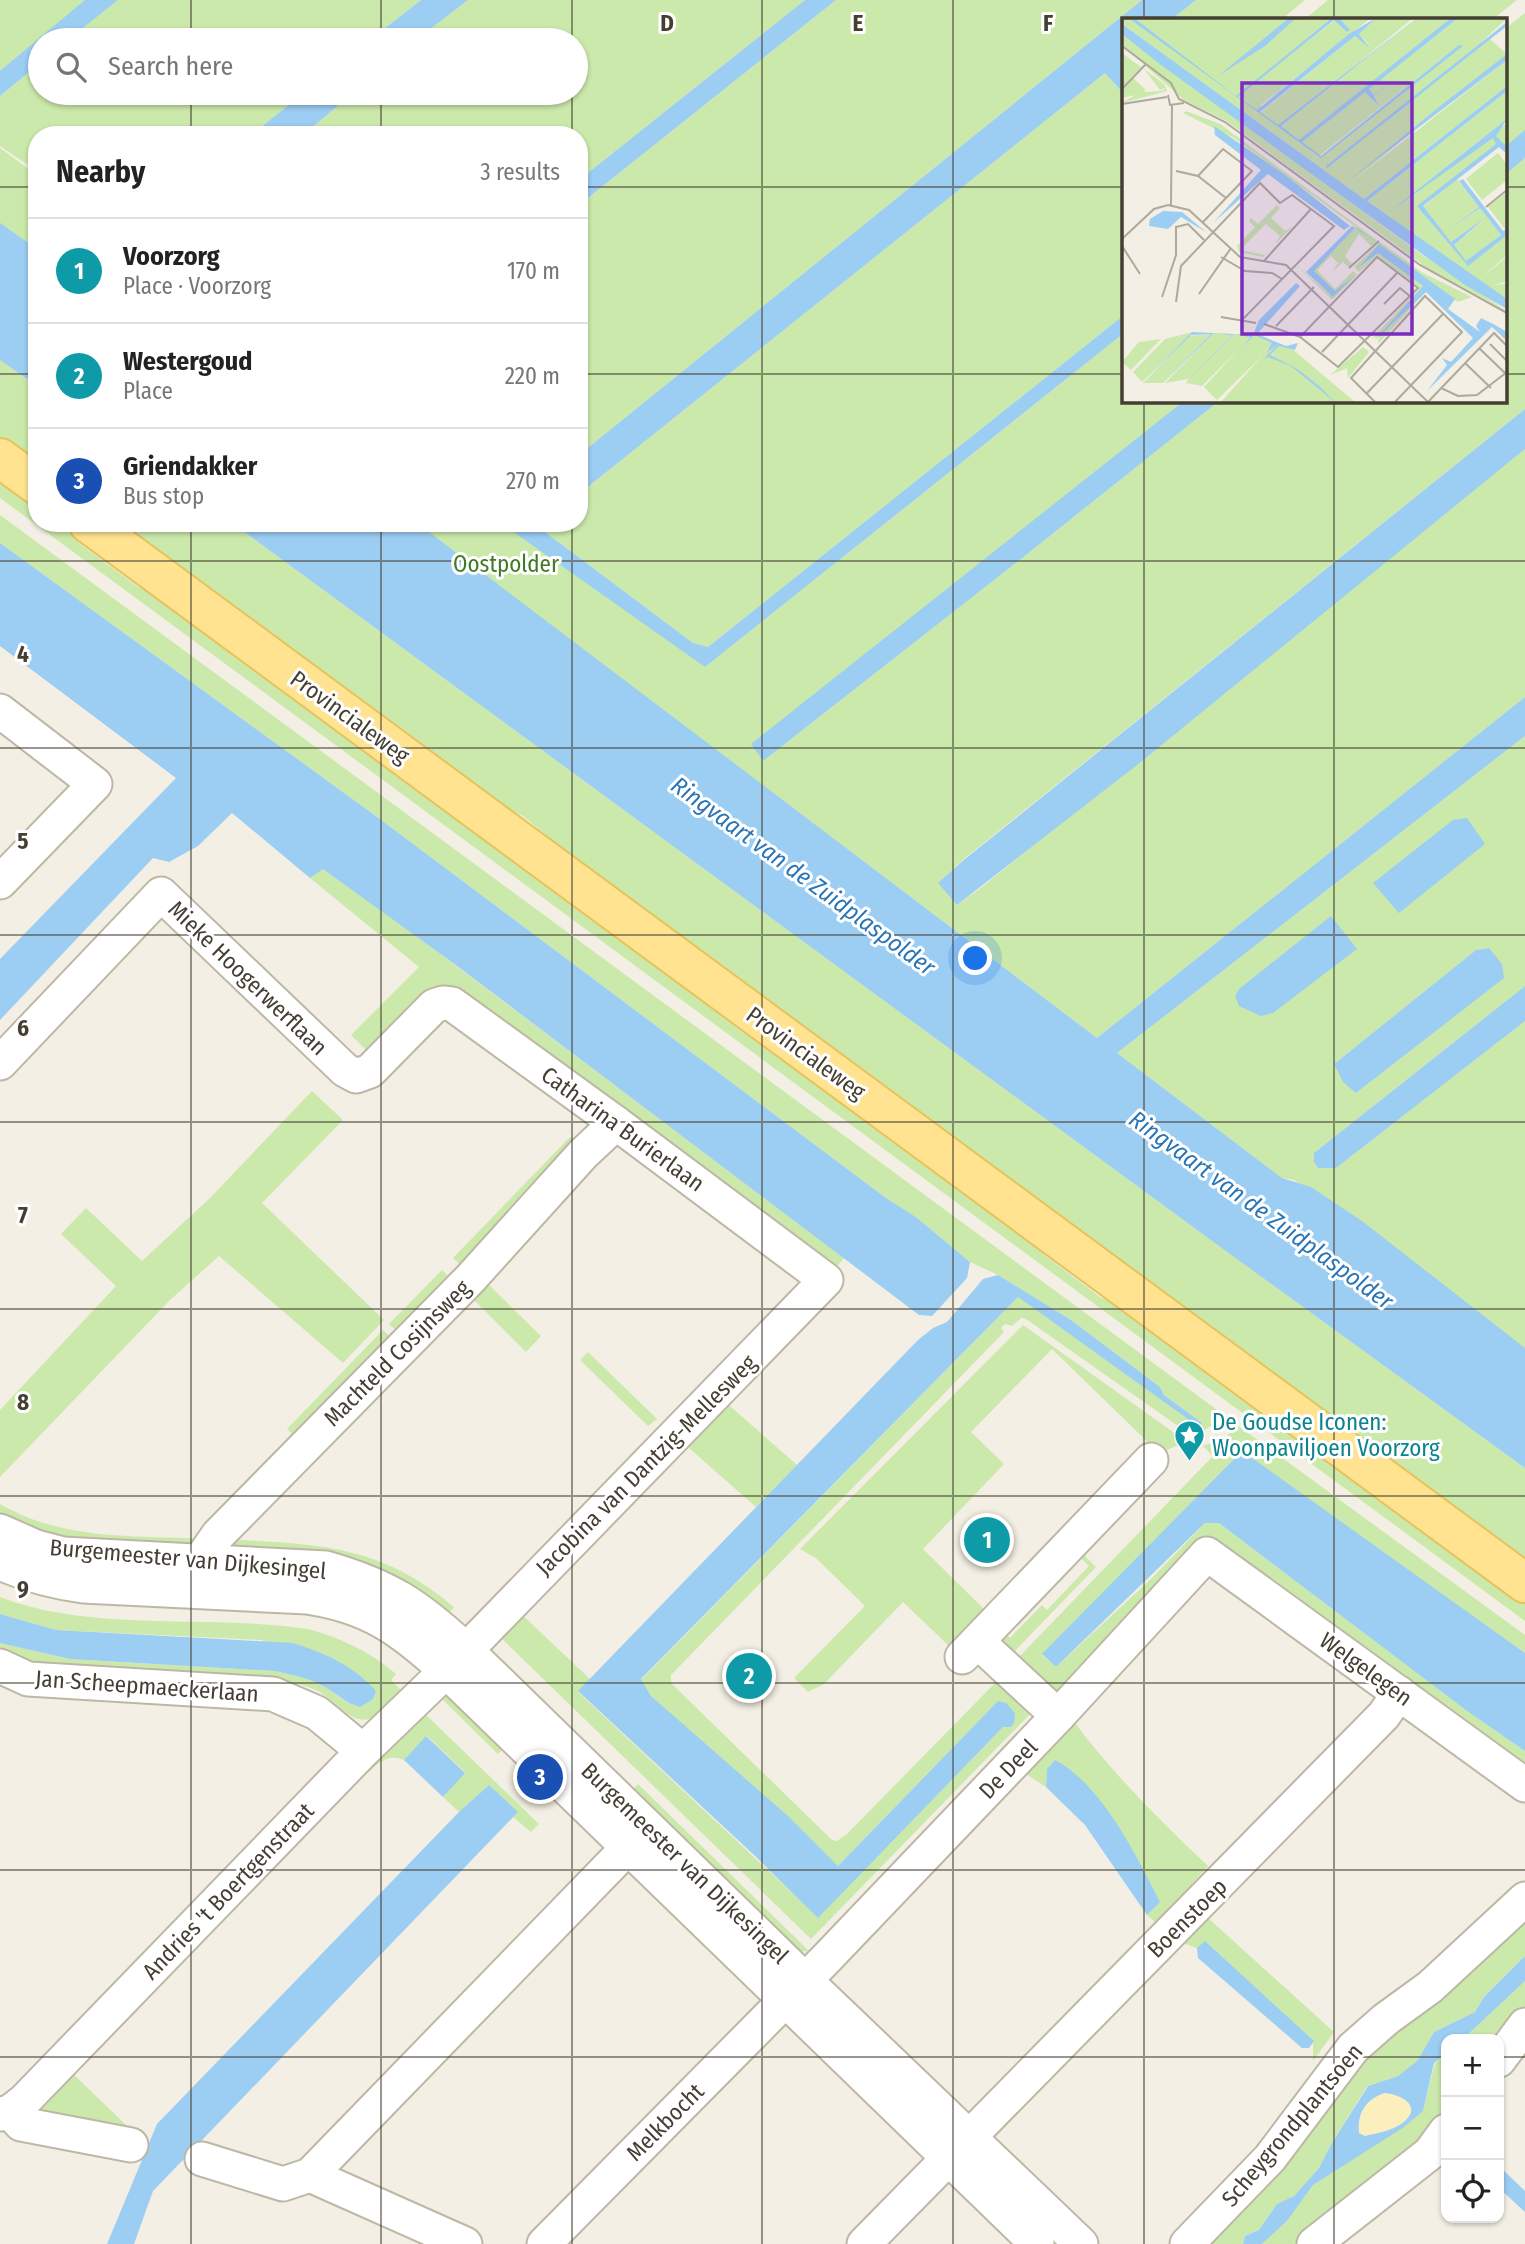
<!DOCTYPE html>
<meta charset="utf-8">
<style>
body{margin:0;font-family:"Fira Sans Condensed",sans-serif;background:#f2f2f2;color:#222}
.controls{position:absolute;right:21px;bottom:21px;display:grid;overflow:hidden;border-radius:14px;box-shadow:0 2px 5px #0004}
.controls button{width:63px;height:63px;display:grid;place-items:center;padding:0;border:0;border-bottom:2px solid #e0e0e0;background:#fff;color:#222;font:35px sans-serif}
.you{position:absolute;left:976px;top:959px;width:24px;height:24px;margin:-18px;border:5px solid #fff;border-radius:50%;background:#1a73e8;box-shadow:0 0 0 10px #1a73e833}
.badge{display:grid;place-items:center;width:46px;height:46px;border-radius:50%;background:#ea580c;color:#fff;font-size:23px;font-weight:700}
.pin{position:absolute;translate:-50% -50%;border:4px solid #fff;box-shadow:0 2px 7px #0006}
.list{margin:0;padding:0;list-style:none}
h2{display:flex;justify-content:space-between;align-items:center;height:91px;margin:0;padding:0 28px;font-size:30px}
h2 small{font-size:23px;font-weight:400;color:#767676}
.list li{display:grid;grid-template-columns:46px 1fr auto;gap:21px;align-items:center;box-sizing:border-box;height:105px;padding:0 28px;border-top:2px solid #e0e0e0}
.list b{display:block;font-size:26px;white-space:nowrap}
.list p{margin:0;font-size:23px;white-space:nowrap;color:#767676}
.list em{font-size:23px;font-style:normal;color:#767676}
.icon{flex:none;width:38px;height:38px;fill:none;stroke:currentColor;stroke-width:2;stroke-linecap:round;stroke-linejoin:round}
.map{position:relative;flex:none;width:1525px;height:2244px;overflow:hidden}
.search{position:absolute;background:#fff;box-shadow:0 2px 5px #0004;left:28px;top:28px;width:560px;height:77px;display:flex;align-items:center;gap:18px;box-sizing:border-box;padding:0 24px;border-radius:38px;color:#767676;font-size:26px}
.panel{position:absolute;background:#fff;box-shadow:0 2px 5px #0004;left:28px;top:126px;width:560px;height:406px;border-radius:28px}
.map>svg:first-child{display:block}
.green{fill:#cbe9aa;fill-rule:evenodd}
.sand{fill:#faefbd}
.water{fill:#9ccdf3;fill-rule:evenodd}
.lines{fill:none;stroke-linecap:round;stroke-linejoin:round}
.minor-casing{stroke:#beb7a6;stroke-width:37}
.major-casing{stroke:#e8c35c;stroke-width:42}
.minor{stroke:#fff;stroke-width:33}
.major{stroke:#ffe390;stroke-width:38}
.grid{fill:none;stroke:#453f33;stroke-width:2;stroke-opacity:0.55}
.labels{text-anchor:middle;stroke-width:6;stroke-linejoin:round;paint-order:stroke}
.park-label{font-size:23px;fill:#427925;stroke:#fff}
.street-label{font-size:23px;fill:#453f33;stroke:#fff}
.culture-label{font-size:23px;fill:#0d838f;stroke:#fff;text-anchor:start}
.water-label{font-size:24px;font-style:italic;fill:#2975b5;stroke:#fff}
.inset-road{fill:none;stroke:#ada99d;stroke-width:2}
.view{fill:#7b2cbf;fill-opacity:0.15;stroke:#7b2cbf;stroke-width:3.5}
.inset-edge{fill:none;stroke:#453f33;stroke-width:3.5}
.grid-label{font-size:23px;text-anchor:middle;font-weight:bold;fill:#453f33;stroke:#fff;stroke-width:6;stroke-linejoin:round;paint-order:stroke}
</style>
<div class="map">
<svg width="1525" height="2244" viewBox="0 0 1525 2244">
<rect width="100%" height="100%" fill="#f3efe4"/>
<g class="green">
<polygon points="0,0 108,0 40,40 0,89"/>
<polygon points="118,0 421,0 370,40 68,40"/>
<polygon points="468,0 805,0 579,180 579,135 303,135 353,93 576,93 576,40 416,40"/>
<polygon points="836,0 1142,0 579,455 579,205"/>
<polygon points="1196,0 1305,0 1282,19 1172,19"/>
<polygon points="1328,0 1517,0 1493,19 1305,19"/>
<polygon points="1525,13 1525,149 1506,164 1506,28"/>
<polygon points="40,63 40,93 304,93 251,135 37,135 37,171 0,146 0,96"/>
<polygon points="1105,73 1124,94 1124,315 708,647 693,643 537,526 540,523 579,523 579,494"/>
<polygon points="0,148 37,175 37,274 0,247"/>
<polygon points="1525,158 1525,409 965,858 939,883 957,905 978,890 1525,449 1525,697 1097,1038 744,771 383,523 516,523 705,667 1124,333 1124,401 1209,401 763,761 1021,559 1219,401 1506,401 1506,174"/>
<polygon points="0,360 37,386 37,470 0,443"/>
<polygon points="0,475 37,502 37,523 59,523 80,544 138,587 173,602 1003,1213 1043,1254 1100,1297 1143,1318 1525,1600 1525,1621 0,498"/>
<path d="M0 515 1224 1415C1214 1428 1204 1427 1195 1438L1026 1319 1021 1318 1012 1326 1005 1324 1001 1328 1004 1332 671 1675V1683L832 1840 837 1841 847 1834 998 1680 1031 1713 811 1939 495 1632 517 1610 590 1679 578 1692 818 1917 1003 1727H1011L998 1701 838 1866 651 1696 641 1680 1018 1297 1199 1426 1202 1423 1164 1395 1160 1387 1071 1320 998 1275 970 1262 916 1217 886 1198 373 814 0 543Z"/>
<polygon points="109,523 232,523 1223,1249 1525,1468 1525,1564 605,890 572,856 523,816 478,796"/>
<path d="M1525 736V986L1314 1153V1161L1318 1168H1336L1525 1021V1353L1294 1180 1282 1178 1117 1053ZM1331 917 1356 949 1240 988ZM1489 948 1503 978 1356 1093 1335 1063 1476 950Z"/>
<polygon points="323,868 435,950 844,1258 831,1274 442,984 371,1055 351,1035 419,967 310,878"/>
<polygon points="312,1091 343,1120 262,1203 384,1320 343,1363 219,1256 170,1300 0,1477 0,1410 116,1286 61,1234 86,1208 142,1261 210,1198"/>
<polygon points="570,1137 584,1148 466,1270 453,1258"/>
<polygon points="442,1270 454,1282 402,1336 389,1324"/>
<polygon points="489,1285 541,1336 526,1352 474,1300"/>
<polygon points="1023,1325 1187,1442 1159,1453 1052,1349 971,1432 1004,1464 923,1549 989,1614 950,1647 903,1602 824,1684 808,1692 794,1678 865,1606 816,1558 800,1549"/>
<polygon points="383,1330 396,1342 300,1441 287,1429"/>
<polygon points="588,1352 657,1419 648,1426 580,1360"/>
<polygon points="722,1399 797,1465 756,1507 681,1441"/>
<polygon points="1237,1425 1525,1635 1525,1653 1231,1444 1227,1448 1237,1456 1042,1655 1056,1667 1151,1579 1205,1523 1219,1523 1467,1711 1525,1751 1525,1775 1209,1544 1060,1694 1048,1692 1015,1661 1213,1456 1203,1446 1226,1437"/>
<path d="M0 1504C64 1541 133 1535 205 1539L198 1545 80 1540C51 1535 26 1527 0 1513Z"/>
<path d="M222 1539C315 1544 379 1543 454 1607L450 1612 395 1575 365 1563 333 1555 223 1556Z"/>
<path d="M1080 1551 1096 1567 1010 1656C1002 1647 998 1642 1002 1630L1010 1638 1042 1605 1047 1610 1089 1566 1076 1553Z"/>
<path d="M0 1597C93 1633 209 1614 308 1629 341 1638 369 1651 396 1674L391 1680 401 1690C392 1698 381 1715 369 1719 351 1724 333 1699 318 1691 301 1683 280 1680 260 1677L60 1669 0 1654V1643L70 1659 275 1671C293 1675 309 1678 325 1687 338 1694 345 1704 360 1707L262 1640 56 1630 0 1614Z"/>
<polygon points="444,1693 509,1741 498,1754 438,1695"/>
<path d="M424 1713 539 1824 531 1832 513 1817 517 1813 489 1785 459 1812 443 1797 465 1772 427 1736 404 1760C386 1752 376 1766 362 1778L357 1773 381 1749 386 1752Z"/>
<path d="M1075 1723C1114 1775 1161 1822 1208 1866L1156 1923 1147 1915 1160 1902 1055 1760 1047 1769 1046 1787 1026 1774Z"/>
<polygon points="638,1784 809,1951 791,1952 627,1796"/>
<polygon points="1525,1907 1525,1956 1484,1997 1475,2012 1434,2032 1418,2060 1398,2076 1367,2086 1332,2143 1319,2168 1294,2196 1277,2204 1259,2230 1245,2236 1243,2244 1203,2244 1358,2050"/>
<polygon points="1208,1918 1334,2032 1313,2061 1313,2041 1206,1942 1197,1948 1183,1943"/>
<polygon points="1525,1981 1525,2018 1499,2039 1463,2039"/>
<polygon points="1446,2053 1446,2122 1307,2244 1262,2244 1287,2221 1313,2185 1423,2111 1435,2063"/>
<polygon points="68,2069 130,2129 28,2110"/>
</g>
<path class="sand" d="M1386 2093C1398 2094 1422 2104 1406 2120 1396 2130 1378 2133 1365 2136L1358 2133C1358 2112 1366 2099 1386 2093Z"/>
<g class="water">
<polygon points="85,0 118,0 68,40 40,40 40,63 0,96 0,71"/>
<polygon points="421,0 468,0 416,40 370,40"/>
<polygon points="805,0 836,0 579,205 579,180"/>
<polygon points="1142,0 1196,0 1172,19 1124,19 1124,94 1105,73 579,494 579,455"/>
<polygon points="304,93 353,93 303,135 251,135"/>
<polygon points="1525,130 1525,158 1506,174 1506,146"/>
<polygon points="0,223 37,249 37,386 0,360"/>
<polygon points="1124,315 1124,333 705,667 501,523 540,523 537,526 693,643 708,647"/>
<polygon points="1184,401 1219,401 1021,559 763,761 751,744"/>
<polygon points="1525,409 1525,449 1137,765 957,905 938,883 965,859"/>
<polygon points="232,523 417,523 1097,1038 1525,697 1525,736 1117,1053 1282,1178 1311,1187 1362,1221 1525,1348 1525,1468 1223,1249"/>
<polygon points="0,543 373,814 886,1198 916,1217 970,1262 967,1278 932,1316 919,1315 453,963 323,869 310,878 232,813 198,846 169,862 153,858 0,1020 0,959 176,778 0,646"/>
<polygon points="1467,818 1485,844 1399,913 1373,883 1453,820"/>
<polygon points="1331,916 1357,949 1273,1013 1261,1016 1239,1006 1235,996 1240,988"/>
<polygon points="1489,948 1502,964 1504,978 1356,1093 1343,1082 1334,1064 1476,950"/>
<polygon points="1525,986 1525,1021 1336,1168 1318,1168 1314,1162 1314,1153"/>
<polygon points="998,1275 1071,1320 1160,1387 1164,1395 1202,1423 1199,1427 1018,1297 641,1679 651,1696 789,1817 838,1866 998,1701 1006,1703 1015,1713 1014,1723 1011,1727 1003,1727 818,1918 754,1855 578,1691 918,1340 933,1328 947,1322 983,1279"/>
<polygon points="1231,1443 1525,1653 1525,1751 1467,1711 1219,1523 1205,1523 1056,1667 1042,1654 1237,1456 1227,1447"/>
<path d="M0 1614 56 1630 293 1643C325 1653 354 1666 376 1691L373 1699 360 1707C346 1704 338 1694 325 1687 309 1678 293 1675 275 1671L70 1659 0 1643Z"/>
<polygon points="426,1736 465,1773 443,1797 404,1760"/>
<path d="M1055 1760C1102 1785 1136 1855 1160 1902L1147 1915 1085 1825 1046 1787 1047 1769Z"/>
<polygon points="489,1785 518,1812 153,2191 134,2244 107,2244 157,2124 459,1812"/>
<polygon points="1205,1941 1314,2041 1309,2048 1302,2048 1198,1958 1197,1948"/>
<path d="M1525 1956V1981L1463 2039H1446V2053L1434 2063 1423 2111 1404 2127 1313 2185 1287 2221 1262 2244H1243L1245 2236 1259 2230 1277 2204 1294 2196 1319 2168 1332 2143 1368 2086 1398 2076 1418 2060 1434 2032 1475 2012 1484 1997ZM1385 2093C1398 2094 1422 2104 1406 2120 1396 2130 1378 2133 1365 2136L1359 2133C1357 2113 1366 2099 1385 2093Z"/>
<polygon points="1499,2166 1525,2191 1525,2212 1499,2188"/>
</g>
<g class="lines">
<defs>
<g id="minor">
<polyline points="0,711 95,784 0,882"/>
<polyline points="0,1063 161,894 345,1070 356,1076 370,1071 434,1006 443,1003 452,1004 616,1123 826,1280 446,1671 363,1751 24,2101 10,2112"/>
<path d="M0 1531 36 1547 63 1554 326 1568C389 1586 417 1605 465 1649L805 1980 1081 2244"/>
<path d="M0 1563C27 1575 54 1582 83 1586L307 1597C368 1606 401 1629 446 1671L1037 2244"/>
<polyline points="199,1578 200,1561 218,1535 470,1279 583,1154 616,1123"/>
<polyline points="978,1642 1058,1716"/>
<polyline points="962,1657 1151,1460"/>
<polyline points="0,1666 28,1679 273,1694 317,1713 363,1751"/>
<polyline points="1499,2060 1525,2025"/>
<polyline points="0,2114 10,2112 21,2124 131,2145"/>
<polyline points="202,2159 283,2184 310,2175 642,1833"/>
<polyline points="310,2175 465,2244"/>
<polyline points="544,2244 825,1960 1058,1716 1207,1554 1525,1785"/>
<polyline points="864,2244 1384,1715 1399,1693"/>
<polyline points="1187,2244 1270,2158 1353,2048 1386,2019 1430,1987 1525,1899"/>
<polyline points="1314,2244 1430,2153 1446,2131"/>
</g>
<g id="major">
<polyline points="0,458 37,485"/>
<polyline points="88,523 1525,1583"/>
</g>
</defs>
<use href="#minor" class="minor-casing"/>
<use href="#major" class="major-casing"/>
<use href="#minor" class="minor"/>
<use href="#major" class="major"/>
</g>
<path class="grid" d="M191 0V40M381 0V40M572 0V40M762 0V2244M953 0V2244M1144 0V19M1334 0V19M191 93V135M381 93V135M572 93V135M0 187H37M579 187H1124M1506 187H1525M0 374H37M579 374H1124M1506 374H1525M1144 401V2244M1334 401V2244M191 523V2244M381 523V2244M572 523V2244M0 561H1525M0 748H1525M0 935H1525M0 1122H1525M0 1309H1525M0 1496H1525M0 1683H1525M0 1870H1525M0 2057H1446M1499 2057H1525"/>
<defs>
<symbol id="sight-pin" viewBox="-11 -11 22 30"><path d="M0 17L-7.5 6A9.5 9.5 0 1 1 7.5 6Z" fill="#0f9aa8" stroke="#fff"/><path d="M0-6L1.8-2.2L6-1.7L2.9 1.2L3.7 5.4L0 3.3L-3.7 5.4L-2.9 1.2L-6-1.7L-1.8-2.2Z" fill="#fff"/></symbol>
</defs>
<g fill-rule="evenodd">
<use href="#sight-pin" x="1172" y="1418" width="35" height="47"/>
</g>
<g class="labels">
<g class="park-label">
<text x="506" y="572">Oostpolder</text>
</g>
<g class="street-label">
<text transform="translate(350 717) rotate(36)" y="8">Provincialeweg</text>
<text transform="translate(248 978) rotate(44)" y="8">Mieke Hoogerwerflaan</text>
<text transform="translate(806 1053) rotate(36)" y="8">Provincialeweg</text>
<text transform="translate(623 1129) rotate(36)" y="8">Catharina Burierlaan</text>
<text transform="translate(397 1353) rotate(-45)" y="8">Machteld Cosijnsweg</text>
<text transform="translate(646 1465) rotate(-45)" y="8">Jacobina van Dantzig-Mellesweg</text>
<text transform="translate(188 1559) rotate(5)" y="8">Burgemeester van Dijkesingel</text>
<text transform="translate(1366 1669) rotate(36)" y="8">Welgelegen</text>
<text transform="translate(147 1686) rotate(4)" y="8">Jan Scheepmaeckerlaan</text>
<text transform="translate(1008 1769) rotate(-46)" y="8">De Deel</text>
<text transform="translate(685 1863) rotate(44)" y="8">Burgemeester van Dijkesingel</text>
<text transform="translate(228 1891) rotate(-46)" y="8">Andries 't Boertgenstraat</text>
<text transform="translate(1187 1918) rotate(-45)" y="8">Boenstoep</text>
<text transform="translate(665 2122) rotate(-45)" y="8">Melkbocht</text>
<text transform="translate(1292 2125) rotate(-50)" y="8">Scheygrondplantsoen</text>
</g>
<g class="culture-label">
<text x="1212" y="1430">De Goudse Iconen:<tspan x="1212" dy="26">Woonpaviljoen Voorzorg</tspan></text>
</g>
<g class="water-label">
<text transform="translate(803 876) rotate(36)" y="8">Ringvaart van de Zuidplaspolder</text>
<text transform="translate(1261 1210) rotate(36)" y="8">Ringvaart van de Zuidplaspolder</text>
</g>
</g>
<g transform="translate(1122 18)">
<rect width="385" height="385" fill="#f3efe4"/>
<path d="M0 0H211L151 50 213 2 227 12 217 0H249L139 87 138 95 233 18 248 28 237 16 254 0H291L158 109 295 0H329L180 124 243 73 257 88 252 78 274 59 252 77 246 71 336 0H385L333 49 368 21 385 36 227 166 385 42V68L242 181 0 6ZM340 27 199 139 197 138 326 36ZM0 16 296 234 385 293 304 249 103 102 62 82 0 27ZM0 35 19 49 0 70ZM22 51 42 66 45 73 0 85 13 77 0 80V72L11 60 24 72 20 74 41 73 43 70 38 72ZM385 73V101L267 194 385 105V129L377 127 298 188 345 246 385 215V237L360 259 385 239V263L371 268 385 265V281L352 263 245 183ZM64 93 98 106 256 223 249 228 237 216 223 238 230 246 226 249 221 244 210 254 216 245 209 238 195 252 213 271 231 253 235 257 210 282 175 248 211 279 233 256 213 274 191 253 234 209 112 120 61 95ZM376 135 385 147V162L360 182 344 161ZM335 161 357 189 325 214 358 190 379 217 344 244 332 227 363 201 329 224 301 189ZM385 174V209L383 211 366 189ZM155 187 158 190 149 200 163 213 171 208 153 226 158 218 144 206 118 232 143 237 141 239 117 234 115 228 133 209 127 203 129 200 136 206ZM258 224 301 255 350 279 336 284 258 228 237 250 256 235 301 268 268 308 303 275 256 326 257 319 250 320 297 271 255 238 237 254 232 249ZM70 314 20 364 11 354 43 321ZM92 315 111 316 93 336 112 316 129 318 120 329 132 317 151 325 143 334 155 327 148 335 153 338 150 335 156 328 168 329 234 385 99 384 140 338 95 382 82 369 117 331 80 368 64 365 67 361 43 365ZM89 316 41 365H21L67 318ZM39 321 9 352 0 344 17 324ZM241 329 247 334 226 360 225 350 208 357Z" fill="#cbe9aa" fill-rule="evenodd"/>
<path d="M12 0 114 78 210 0H217L228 12 225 14 212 2 116 79 135 92 227 16 254 0 237 16 248 30 233 18 138 94 156 107 295 0 159 108 177 122 329 0H336L247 71 252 77 274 59 252 78 257 88 243 74 180 124 199 138 337 27 341 28 199 140 9 2ZM167 0H174L143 28 96 58ZM385 4V8L205 150 204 148ZM0 6 242 181 385 68V73L245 183 385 281V291L343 267 39 47 0 16ZM385 36V42L225 164 317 89ZM385 101 374 118 385 129V136L377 129 301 188 329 224 363 200 332 227 344 243 379 217 358 190 324 214 357 189 337 163 341 161 381 213 385 211V217L346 248 295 188 374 126 371 120 267 194ZM92 108 162 156 228 208 222 212 146 156 91 205 139 152 93 117ZM41 193 60 194 84 214 59 199 46 211 27 208 28 201ZM230 208 239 213 254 224 233 210 192 253 213 273 233 257 211 279 184 254ZM257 226 333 281 326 291 358 314 354 308 359 300 373 307 385 314V323L370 309 305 373 325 347 320 340 329 344 351 320 304 274 252 323 301 268 256 235 236 250ZM174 265 178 268 135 316 164 328 176 325 173 332 157 328 148 337 170 348 178 353 197 368 214 385 169 348 146 339 141 342 155 327 144 335 150 325 132 317 120 330 128 319 112 316 63 365 110 317 92 315 41 365 89 316 69 317 20 364 70 314 131 317 137 302Z" fill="#9ccdf3"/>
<path class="inset-road" d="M0 28 49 65 57 81 103 104 298 247 385 295M0 71 24 46M46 77 48 87 62 85M0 86 45 79M54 153 76 158 104 180M76 158 101 131 130 153 81 204M49 187 50 87M364 189 385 172M0 221 32 191 46 187 67 192 118 239 164 247 307 385M0 228 18 256M99 239 123 253 150 255 160 261M142 243 189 191M227 250 257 223M77 276 109 230M40 279 54 237V209L66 206 82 222M54 284 59 248 138 165 158 185 170 177 212 208 121 301M262 286 278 270 289 279M99 299 134 305M142 306 178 319 216 349 296 270 255 239 178 319M154 308 192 269M368 326 385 343M357 330 384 356M200 334 276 254M343 345 369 370M319 370 336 378 355 377 385 354M245 375 321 296M254 385 229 360 303 278 340 314 272 385M305 385 372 315 385 328"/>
<path class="view" d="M120 65H290V316H120Z"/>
<rect width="385" height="385" class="inset-edge"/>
</g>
<g class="grid-label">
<text x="667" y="31">D</text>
<text x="858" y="31">E</text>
<text x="1048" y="31">F</text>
<text x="23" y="662">4</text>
<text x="23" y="849">5</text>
<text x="23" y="1036">6</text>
<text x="23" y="1223">7</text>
<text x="23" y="1410">8</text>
<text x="23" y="1597">9</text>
</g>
</svg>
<div class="controls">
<button>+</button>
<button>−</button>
<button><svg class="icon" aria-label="locate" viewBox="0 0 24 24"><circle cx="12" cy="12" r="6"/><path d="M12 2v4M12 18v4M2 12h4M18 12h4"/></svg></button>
</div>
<div class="you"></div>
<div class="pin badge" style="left:987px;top:1540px;background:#0f9aa8">1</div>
<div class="pin badge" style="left:749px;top:1676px;background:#0f9aa8">2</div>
<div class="pin badge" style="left:540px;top:1777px;background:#1a4fb4">3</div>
<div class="search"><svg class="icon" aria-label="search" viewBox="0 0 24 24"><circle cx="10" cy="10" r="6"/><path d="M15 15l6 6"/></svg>Search here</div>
<section class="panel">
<h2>Nearby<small>3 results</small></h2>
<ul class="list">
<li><span class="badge" style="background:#0f9aa8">1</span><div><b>Voorzorg</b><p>Place · Voorzorg</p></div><em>170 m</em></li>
<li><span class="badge" style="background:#0f9aa8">2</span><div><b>Westergoud</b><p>Place</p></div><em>220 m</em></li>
<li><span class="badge" style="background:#1a4fb4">3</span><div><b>Griendakker</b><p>Bus stop</p></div><em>270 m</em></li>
</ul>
</section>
</div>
